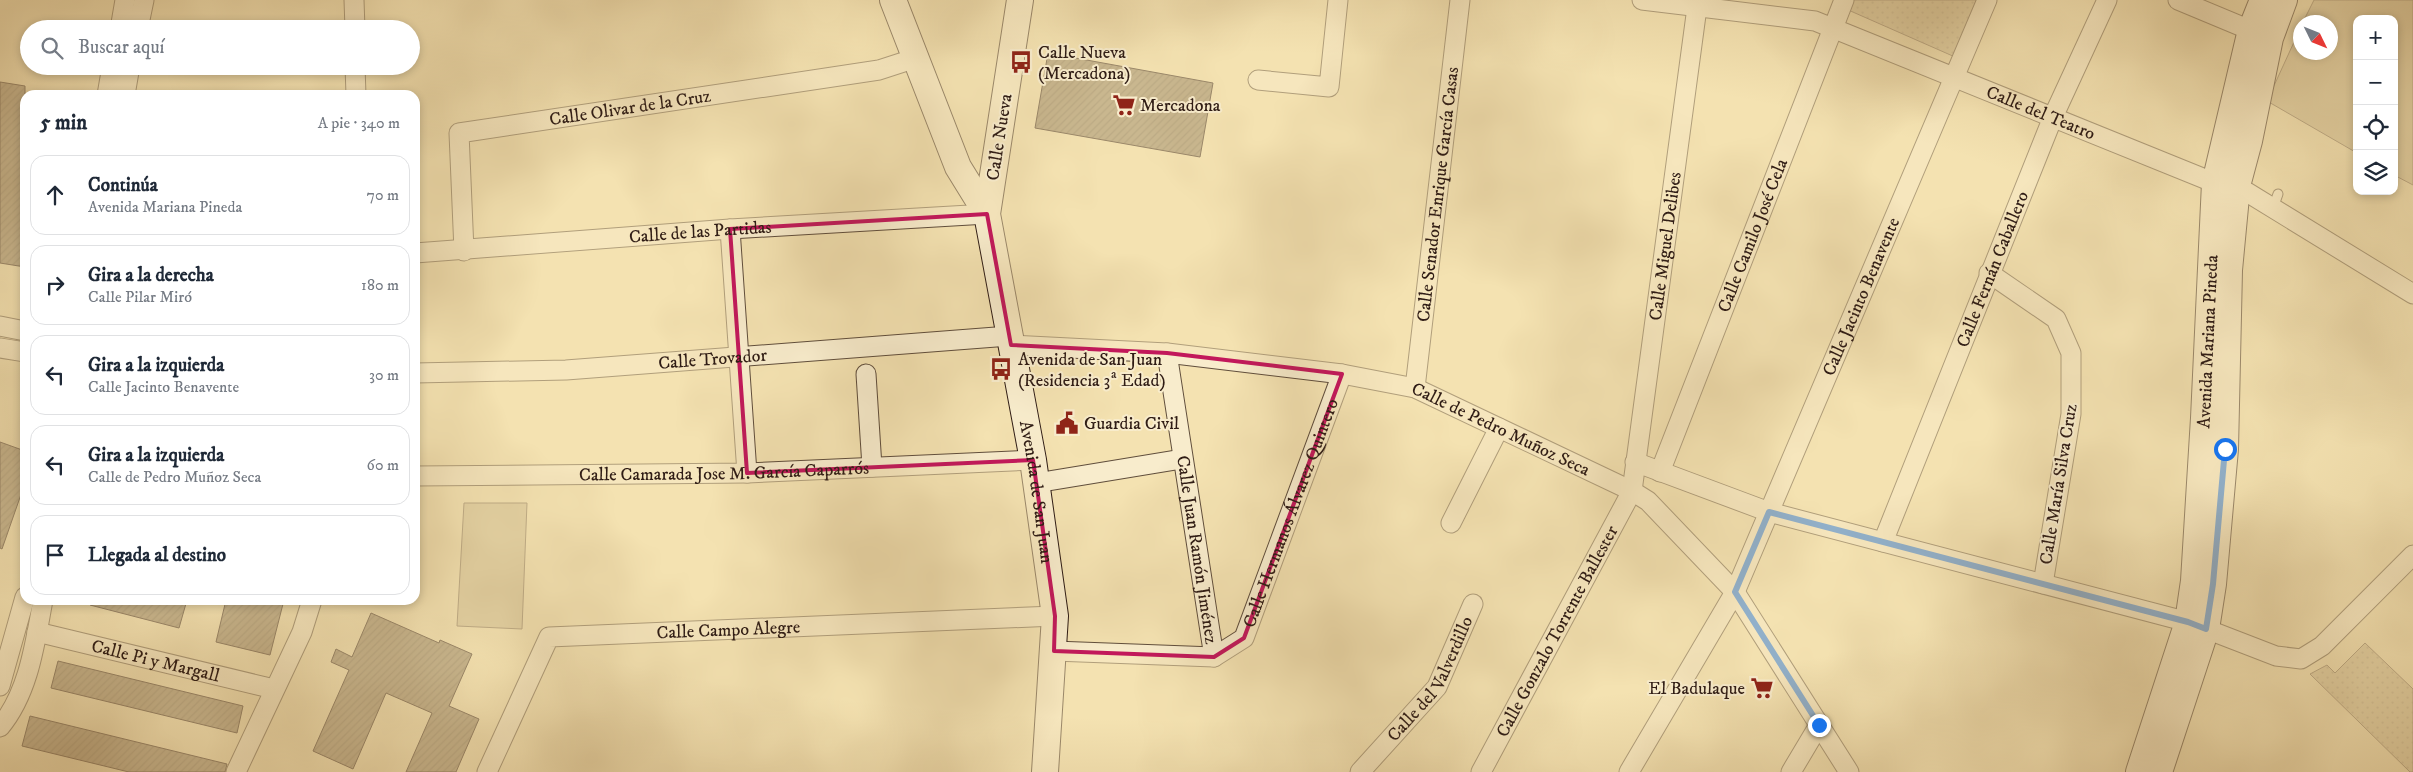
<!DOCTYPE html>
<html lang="es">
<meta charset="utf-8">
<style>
body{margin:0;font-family:"IM FELL DW Pica",serif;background:#f2f2f3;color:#1f2937}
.controls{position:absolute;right:15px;top:15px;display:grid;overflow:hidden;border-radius:10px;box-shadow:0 2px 8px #0003}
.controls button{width:45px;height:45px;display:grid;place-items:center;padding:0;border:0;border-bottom:1px solid #e0e1e3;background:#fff;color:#1f2937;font:25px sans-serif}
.compass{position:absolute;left:2293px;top:15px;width:45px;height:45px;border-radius:50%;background:#fff;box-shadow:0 2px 8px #0003;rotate:133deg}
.stop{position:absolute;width:15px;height:15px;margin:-11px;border:4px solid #1a73e8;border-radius:50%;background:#fff}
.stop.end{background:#1a73e8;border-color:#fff;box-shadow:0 1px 5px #0008}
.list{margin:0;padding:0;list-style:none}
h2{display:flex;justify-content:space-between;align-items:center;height:65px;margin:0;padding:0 20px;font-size:21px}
h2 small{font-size:16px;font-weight:400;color:#747a83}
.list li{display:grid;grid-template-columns:32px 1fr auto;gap:15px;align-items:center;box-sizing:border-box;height:80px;margin:0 10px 10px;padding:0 10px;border:1px solid #e0e1e3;border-radius:15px}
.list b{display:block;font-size:19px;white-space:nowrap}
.list p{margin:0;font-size:16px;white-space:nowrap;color:#747a83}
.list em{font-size:16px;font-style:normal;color:#747a83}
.icon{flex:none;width:28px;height:28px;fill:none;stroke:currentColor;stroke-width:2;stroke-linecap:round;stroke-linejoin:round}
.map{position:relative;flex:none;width:2413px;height:772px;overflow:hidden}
.search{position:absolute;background:#fff;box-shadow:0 2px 8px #0003;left:20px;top:20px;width:400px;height:55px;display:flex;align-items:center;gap:12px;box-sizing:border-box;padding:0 18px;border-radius:28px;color:#747a83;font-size:19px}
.panel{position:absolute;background:#fff;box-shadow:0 2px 8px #0003;left:20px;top:90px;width:400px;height:515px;border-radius:15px}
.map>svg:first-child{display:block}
.grass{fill:url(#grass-dots);stroke:#816e56}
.pitch{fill:#d3c096;stroke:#816e56}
.building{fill:url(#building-hatch);stroke:#2f1c15}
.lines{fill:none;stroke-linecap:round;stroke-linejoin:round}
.lane-casing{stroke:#604e3c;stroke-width:11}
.street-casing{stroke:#604e3c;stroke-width:21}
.secondary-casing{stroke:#2f1c15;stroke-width:28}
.lane{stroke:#f8eccc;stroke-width:9}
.street{stroke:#f8eccc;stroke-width:19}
.secondary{stroke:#f8eccc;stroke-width:26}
.route{stroke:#1a73e8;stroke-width:6}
.marked{fill:none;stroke:#c2185b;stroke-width:4;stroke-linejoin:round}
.labels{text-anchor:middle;stroke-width:4;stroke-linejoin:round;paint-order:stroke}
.poi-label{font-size:18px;fill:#2f1c15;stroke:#f8eccc;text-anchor:start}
.street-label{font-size:18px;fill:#2f1c15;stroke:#f8eccc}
</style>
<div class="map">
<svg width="2413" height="772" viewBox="0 0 2413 772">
<defs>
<pattern id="grass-dots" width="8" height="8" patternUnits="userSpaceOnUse" patternTransform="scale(1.25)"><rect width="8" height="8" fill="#d3c096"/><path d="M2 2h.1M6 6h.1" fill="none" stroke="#b5a480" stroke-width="1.8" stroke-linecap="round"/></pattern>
<pattern id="building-hatch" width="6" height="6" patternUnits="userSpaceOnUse" patternTransform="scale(1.25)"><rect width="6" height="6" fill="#958366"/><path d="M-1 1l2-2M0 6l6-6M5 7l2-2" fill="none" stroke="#7a6a53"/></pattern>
</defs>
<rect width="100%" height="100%" fill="#f4e2b1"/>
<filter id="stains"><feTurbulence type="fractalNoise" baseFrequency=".004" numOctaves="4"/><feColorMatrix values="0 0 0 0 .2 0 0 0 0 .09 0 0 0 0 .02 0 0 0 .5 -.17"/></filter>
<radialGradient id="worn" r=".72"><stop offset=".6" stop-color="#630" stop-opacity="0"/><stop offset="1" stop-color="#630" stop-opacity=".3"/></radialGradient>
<g class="grass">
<polygon points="1850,0 1977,0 1955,57 1846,9"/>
<polygon points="2365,643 2413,689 2413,772 2410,772 2310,674 2327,665 2335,673"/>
</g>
<g class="pitch">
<polygon points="2314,0 2413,0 2413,185 2394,175 2394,19 2357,19 2357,153 2267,101 2300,29 2300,52 2330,52 2330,22 2303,22"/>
<polygon points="464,503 527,503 522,629 457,626"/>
</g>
<g class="building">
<polygon points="1048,53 1213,83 1200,157 1035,128"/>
<polygon points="0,82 25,86 25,267 0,263"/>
<polygon points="0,442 25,451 25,483 2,549 0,548"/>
<polygon points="90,600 187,600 179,628 90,605"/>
<polygon points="226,600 284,600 270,655 216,642"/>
<polygon points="371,613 439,643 440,640 472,654 449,706 479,719 456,772 406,772 432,713 386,693 353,769 313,751 349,670 331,662 336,649 352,657"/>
<polygon points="58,661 243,706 237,733 51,688"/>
<polygon points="30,716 227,764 225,772 129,772 22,746"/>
</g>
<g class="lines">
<defs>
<polyline id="lane" points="2273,208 2278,194"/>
<g id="street">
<polyline points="354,0 355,29"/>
<path id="s1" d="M1642 0 1815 21 2215 183 2237 186 2413 294"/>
<polyline points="2178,0 2262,35"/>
<polyline points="120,29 125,0"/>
<polyline points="138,29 144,0"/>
<polyline points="355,66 356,95"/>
<polyline points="1258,80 1329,87 1338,0"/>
<polyline points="107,95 112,66"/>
<polyline points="125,95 130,66"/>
<polyline points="730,229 747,473"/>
<path id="s2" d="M464 251 459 133 879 70 916 58"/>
<path id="s3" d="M415 253 730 229 987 214"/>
<polyline points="1989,273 2056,319 2071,353 2071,414 2043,584"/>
<polyline points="0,326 25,331"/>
<path id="s4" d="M1011 345 1167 353 1342 374 1415 388 1632 491 1648 501 1735 592 1849 772"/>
<polyline points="0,348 25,352"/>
<path id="s5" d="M1167 353 1214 657"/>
<path id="s6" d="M415 373 566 370 1009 336"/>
<polyline points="866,374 872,467"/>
<path id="s7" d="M1415 388 1460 0"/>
<polyline points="1635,462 1769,512 2188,622 2276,656 2301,659 2322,646 2413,555"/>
<path id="s8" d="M1660 472 1844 0"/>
<path id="s9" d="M415 476 747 473 1033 460"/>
<polyline points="1036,483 1182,459"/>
<polyline points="1451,523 1499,428"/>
<path id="s10" d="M1883 542 2053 117 2107 0"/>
<path id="s11" d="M37 632 274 689"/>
<path id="s12" d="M1054 651 1214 657 1244 638 1342 374"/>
<polyline points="0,686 25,597"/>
<path d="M0 727C29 692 35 643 43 600"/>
<polyline points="236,772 302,632 312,600"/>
<path id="s13" d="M487 772 549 637 1055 616"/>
<path id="s14" d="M1360 772 1437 687 1473 604"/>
<path id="s15" d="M1481 772 1632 491 1698 0"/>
<path id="s16" d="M1629 772 1735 592 1987 0"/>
<polyline points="1791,772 1819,725"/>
</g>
<g id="secondary">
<polyline points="893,0 958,167 987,214"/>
<path id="s17" d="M1020 0 987 214 1033 460 1055 616 1045 772"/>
<path id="s18" d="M2139 772 2188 622 2194 581 2204 418 2215 183 2251 30 2263 0"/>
<polyline points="2159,772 2206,629 2213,584 2225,449 2229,270 2237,186 2249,141 2270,38 2284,0"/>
</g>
</defs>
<use href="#lane" class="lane-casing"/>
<use href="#street" class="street-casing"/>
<use href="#secondary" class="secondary-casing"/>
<use href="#lane" class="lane"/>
<use href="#street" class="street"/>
<use href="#secondary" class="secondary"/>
</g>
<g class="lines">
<polyline class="route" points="1819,725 1735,592 1769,512 2188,622 2206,629 2213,584 2225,449"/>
</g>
<path d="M0 0H2413V772H0ZM987 214 1011 345 1167 353 1342 374 1244 638 1214 657 1054 651 1055 616 1033 460 747 473 730 229Z" fill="#f4e2b1" fill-opacity=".55" fill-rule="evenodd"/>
<path class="marked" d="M987 214 1011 345 1167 353 1342 374 1244 638 1214 657 1054 651 1055 616 1033 460 747 473 730 229Z"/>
<defs>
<symbol id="bus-bare" viewBox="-9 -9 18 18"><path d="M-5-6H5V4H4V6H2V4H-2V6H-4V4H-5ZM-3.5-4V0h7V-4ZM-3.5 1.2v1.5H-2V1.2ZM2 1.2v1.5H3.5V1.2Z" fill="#8f2418" stroke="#f8eccc" stroke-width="2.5" paint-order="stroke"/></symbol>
<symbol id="supermarket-bare" viewBox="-9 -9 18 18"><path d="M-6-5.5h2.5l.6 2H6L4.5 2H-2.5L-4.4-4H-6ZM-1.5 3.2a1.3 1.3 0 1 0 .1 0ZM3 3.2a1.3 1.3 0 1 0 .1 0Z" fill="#8f2418" stroke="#f8eccc" stroke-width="2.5" paint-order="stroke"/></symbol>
<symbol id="civic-bare" viewBox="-9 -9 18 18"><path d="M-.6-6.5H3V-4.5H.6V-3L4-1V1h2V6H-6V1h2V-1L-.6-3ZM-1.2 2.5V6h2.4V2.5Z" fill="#8f2418" stroke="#f8eccc" stroke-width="2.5" paint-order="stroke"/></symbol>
</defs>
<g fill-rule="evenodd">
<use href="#bus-bare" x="1005" y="46" width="32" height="32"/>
<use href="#supermarket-bare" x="1108" y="89" width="32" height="32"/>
<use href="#bus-bare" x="985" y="353" width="32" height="32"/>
<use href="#civic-bare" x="1051" y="407" width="32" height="32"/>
<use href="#supermarket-bare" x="1746" y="672" width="32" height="32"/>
</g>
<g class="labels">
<g class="poi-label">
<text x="1038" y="58">Calle Nueva<tspan x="1038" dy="21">(Mercadona)</tspan></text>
<text x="1140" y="111">Mercadona</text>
<text x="1018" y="365">Avenida de San Juan<tspan x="1018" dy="21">(Residencia 3ª Edad)</tspan></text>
<text x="1084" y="429">Guardia Civil</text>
<text x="1745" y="694" text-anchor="end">El Badulaque</text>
</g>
<g class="street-label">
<text dy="6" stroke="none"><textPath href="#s2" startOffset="291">Calle Olivar de la Cruz</textPath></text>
<text dy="6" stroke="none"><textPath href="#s1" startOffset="418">Calle del Teatro</textPath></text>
<text transform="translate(999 137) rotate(-81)" y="6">Calle Nueva</text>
<text dy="6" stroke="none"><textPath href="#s7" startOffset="195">Calle Senador Enrique García Casas</textPath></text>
<text dy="6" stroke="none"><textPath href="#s3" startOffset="286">Calle de las Partidas</textPath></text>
<text dy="6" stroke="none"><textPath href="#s8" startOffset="254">Calle Camilo José Cela</textPath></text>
<text dy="6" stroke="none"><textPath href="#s15" startOffset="566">Calle Miguel Delibes</textPath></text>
<text dy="6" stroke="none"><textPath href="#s10" startOffset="294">Calle Fernán Caballero</textPath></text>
<text dy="6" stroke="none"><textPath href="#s16" startOffset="530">Calle Jacinto Benavente</textPath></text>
<text dy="6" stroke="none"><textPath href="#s18" startOffset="439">Avenida Mariana Pineda</textPath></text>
<text dy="6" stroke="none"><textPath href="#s6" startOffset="298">Calle Trovador</textPath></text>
<text dy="6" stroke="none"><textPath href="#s4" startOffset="502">Calle de Pedro Muñoz Seca</textPath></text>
<text dy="6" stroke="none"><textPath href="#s9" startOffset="309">Calle Camarada Jose M. García Caparrós</textPath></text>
<text transform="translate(2058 484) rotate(-81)" y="6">Calle María Silva Cruz</text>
<text dy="6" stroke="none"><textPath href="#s17" startOffset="499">Avenida de San Juan</textPath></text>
<text dy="6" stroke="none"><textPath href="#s12" startOffset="329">Calle Hermanos Álvarez Quintero</textPath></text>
<text dy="6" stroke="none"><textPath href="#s5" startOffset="199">Calle Juan Ramón Jiménez</textPath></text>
<text dy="6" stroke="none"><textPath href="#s13" startOffset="328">Calle Campo Alegre</textPath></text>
<text dy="6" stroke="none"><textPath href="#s15" startOffset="160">Calle Gonzalo Torrente Ballester</textPath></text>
<text dy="6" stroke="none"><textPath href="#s11" startOffset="122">Calle Pi y Margall</textPath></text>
<text dy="6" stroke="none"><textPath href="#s14" startOffset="118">Calle del Valverdillo</textPath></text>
</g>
</g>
<rect width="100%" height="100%" filter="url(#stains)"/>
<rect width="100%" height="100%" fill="url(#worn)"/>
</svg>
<div class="controls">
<button>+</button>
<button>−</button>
<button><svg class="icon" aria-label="locate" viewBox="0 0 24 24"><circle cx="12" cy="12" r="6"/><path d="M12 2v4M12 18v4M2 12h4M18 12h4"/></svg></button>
<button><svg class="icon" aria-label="layers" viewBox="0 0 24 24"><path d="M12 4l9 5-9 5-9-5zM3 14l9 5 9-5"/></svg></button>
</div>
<svg class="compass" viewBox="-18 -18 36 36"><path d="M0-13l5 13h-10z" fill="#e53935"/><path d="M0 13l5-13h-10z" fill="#747a83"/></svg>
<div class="stop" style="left:2225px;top:449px"></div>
<div class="stop end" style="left:1819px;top:725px"></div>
<div class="search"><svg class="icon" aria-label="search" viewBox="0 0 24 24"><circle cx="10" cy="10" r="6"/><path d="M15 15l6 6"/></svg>Buscar aquí</div>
<section class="panel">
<h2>5 min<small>A pie · 340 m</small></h2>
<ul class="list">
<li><svg class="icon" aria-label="ahead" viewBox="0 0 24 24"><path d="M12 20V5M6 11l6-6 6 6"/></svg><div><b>Continúa</b><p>Avenida Mariana Pineda</p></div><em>70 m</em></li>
<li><svg class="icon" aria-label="right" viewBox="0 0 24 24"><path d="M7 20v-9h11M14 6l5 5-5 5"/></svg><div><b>Gira a la derecha</b><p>Calle Pilar Miró</p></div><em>180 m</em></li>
<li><svg class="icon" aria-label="left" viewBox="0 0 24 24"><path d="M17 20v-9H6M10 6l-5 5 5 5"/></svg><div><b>Gira a la izquierda</b><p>Calle Jacinto Benavente</p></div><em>30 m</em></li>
<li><svg class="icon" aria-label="left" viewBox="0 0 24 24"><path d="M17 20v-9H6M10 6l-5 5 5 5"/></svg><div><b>Gira a la izquierda</b><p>Calle de Pedro Muñoz Seca</p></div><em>60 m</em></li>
<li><svg class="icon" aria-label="arrive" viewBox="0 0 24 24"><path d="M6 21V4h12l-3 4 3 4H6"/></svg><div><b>Llegada al destino</b></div></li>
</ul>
</section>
</div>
